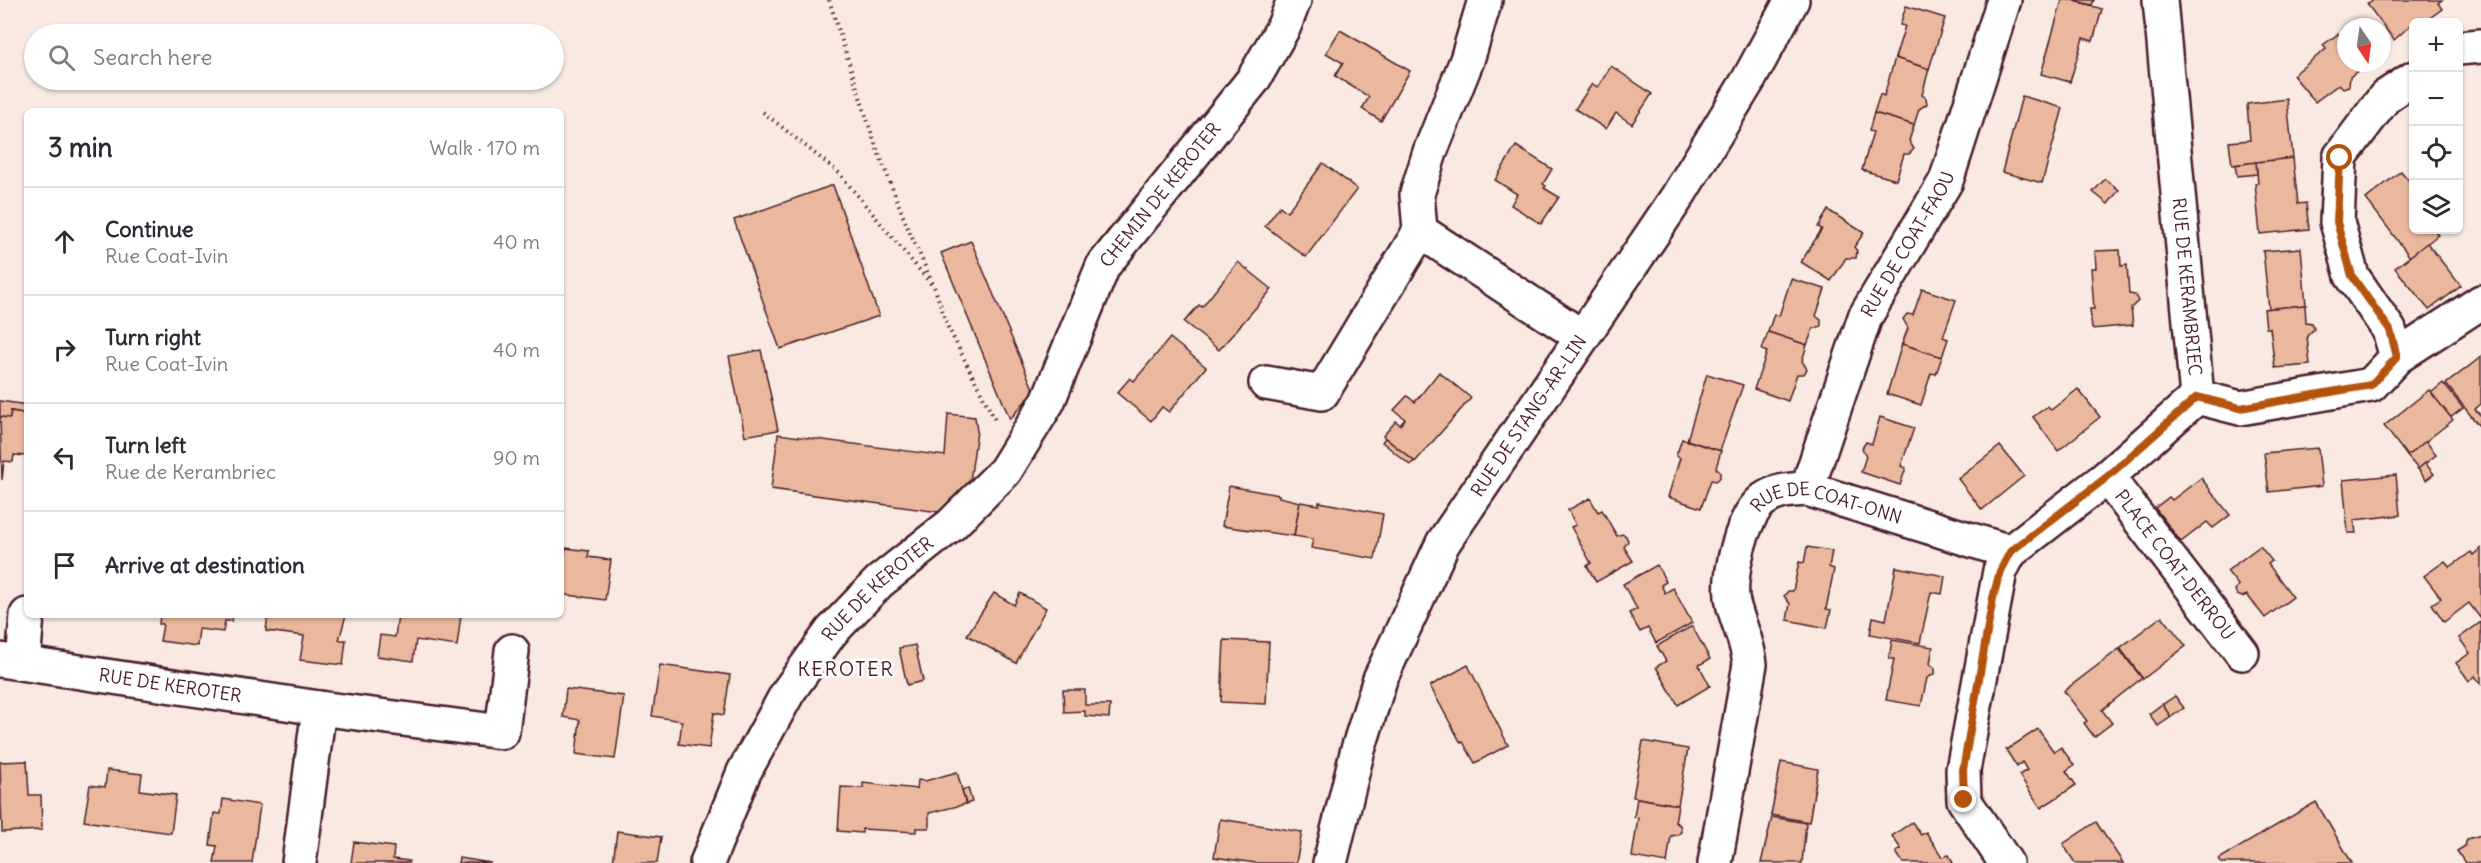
<!DOCTYPE html>
<meta charset="utf-8">
<style>
body{margin:0;font-family:Delius,sans-serif;background:#f2f2f3;color:#2b2b33}
.controls{position:absolute;right:18px;top:18px;display:grid;overflow:hidden;border-radius:9px;box-shadow:0 2px 4px #0004}
.controls button{width:54px;height:54px;display:grid;place-items:center;padding:0;border:0;border-bottom:2px solid #e1e1e2;background:#fff;color:#2b2b33;font:30px sans-serif}
.compass{position:absolute;left:2337px;top:18px;width:54px;height:54px;border-radius:50%;background:#fff;box-shadow:0 2px 4px #0004;rotate:167deg}
.stop{position:absolute;width:18px;height:18px;margin:-14px;border:4px solid #b45309;border-radius:50%;background:#fff}
.stop.end{background:#b45309;border-color:#fff;box-shadow:0 2px 6px #0008}
.list{margin:0;padding:0;list-style:none}
h2{display:flex;justify-content:space-between;align-items:center;height:78px;margin:0;padding:0 24px;font-size:26px}
h2 small{font-size:20px;font-weight:400;color:#7c7c81}
.list li{display:grid;grid-template-columns:39px 1fr auto;gap:18px;align-items:center;box-sizing:border-box;height:108px;padding:0 24px;border-top:2px solid #e1e1e2}
.list b{display:block;font-size:22px;white-space:nowrap}
.list p{margin:0;font-size:20px;white-space:nowrap;color:#7c7c81}
.list em{font-size:20px;font-style:normal;color:#7c7c81}
.icon{flex:none;width:33px;height:33px;fill:none;stroke:currentColor;stroke-width:2;stroke-linecap:round;stroke-linejoin:round}
.map{position:relative;flex:none;width:2481px;height:863px;overflow:hidden}
.search{position:absolute;background:#fff;box-shadow:0 2px 4px #0004;left:24px;top:24px;width:540px;height:66px;display:flex;align-items:center;gap:15px;box-sizing:border-box;padding:0 21px;border-radius:33px;color:#7c7c81;font-size:22px}
.panel{position:absolute;background:#fff;box-shadow:0 2px 4px #0004;left:24px;top:108px;width:540px;height:510px;border-radius:9px}
.map>svg:first-child{display:block}
.building{fill:#eab89c;stroke:#4a1f2b;stroke-width:1.5}
.lines{fill:none;stroke-linecap:round;stroke-linejoin:round}
.minor-casing{stroke:#4a1f2b;stroke-width:38}
.path{stroke:#4a1f2b;stroke-width:4;stroke-dasharray:1.5 4.5;stroke-linecap:butt}
.minor{stroke:#fff;stroke-width:33}
.route{stroke:#b45309;stroke-width:8}
.labels{text-anchor:middle;stroke-width:5;stroke-linejoin:round;paint-order:stroke}
.street-label{font-size:18px;fill:#4a1f2b;stroke:#fff}
.neighbourhood-label{font-size:20px;letter-spacing:1.5px;fill:#4a1f2b;stroke:#fff}
</style>
<div class="map">
<svg width="2481" height="863" viewBox="0 0 2481 863">
<rect width="100%" height="100%" fill="#f9eae1"/>
<filter id="ink" filterUnits="userSpaceOnUse"><feTurbulence type="fractalNoise" baseFrequency=".0167" numOctaves="2"/><feDisplacementMap in="SourceGraphic" scale="12" xChannelSelector="R" yChannelSelector="G"/><feConvolveMatrix kernelMatrix="1 2 1 2 8 2 1 2 1" color-interpolation-filters="sRGB"/></filter>
<g filter="url(#ink)">
<g class="building">
<polygon points="2062,0 2072,0 2102,9 2093,41 2083,38 2070,82 2041,74"/>
<polygon points="2072,0 2094,0 2092,5"/>
<polygon points="2373,0 2442,0 2438,3 2442,9 2424,22 2420,17 2394,40 2367,4"/>
<polygon points="1906,6 1945,18 1929,69 1895,58 1905,26 1900,25"/>
<polygon points="1340,30 1410,71 1381,121 1362,109 1369,97 1335,76 1343,63 1326,53"/>
<polygon points="2338,34 2346,44 2346,63 2361,63 2364,66 2350,77 2349,86 2343,88 2339,84 2315,102 2293,75 2326,49 2323,45"/>
<polygon points="1895,58 1929,69 1922,95 1926,98 1927,104 1919,109 1914,125 1874,113 1880,94 1884,96"/>
<polygon points="1611,66 1652,94 1632,124 1616,113 1606,129 1575,109 1592,84 1598,87"/>
<polygon points="2022,96 2063,108 2042,183 2002,172"/>
<polygon points="2287,99 2293,158 2232,165 2229,142 2250,140 2247,104"/>
<polygon points="1874,113 1914,125 1909,141 1914,149 1909,154 1904,154 1896,180 1862,170 1873,132 1869,131"/>
<polygon points="1516,146 1552,169 1543,184 1546,186 1544,188 1559,197 1541,224 1511,205 1517,194 1495,180"/>
<polygon points="2293,158 2298,204 2306,203 2309,229 2260,234 2255,183 2258,183 2256,162"/>
<polygon points="2256,162 2257,174 2237,176 2235,165"/>
<polygon points="1323,163 1357,189 1306,257 1265,226 1280,206 1287,212"/>
<polygon points="2401,171 2414,187 2414,230 2434,230 2438,235 2410,257 2366,199"/>
<polygon points="2105,179 2119,190 2108,204 2093,192"/>
<polygon points="833,185 879,316 780,349 734,220"/>
<polygon points="1828,210 1864,233 1854,247 1857,251 1856,258 1846,258 1831,281 1801,262 1822,229 1818,227"/>
<polygon points="971,241 1034,391 1010,419 941,253"/>
<polygon points="2427,243 2461,286 2429,310 2395,268"/>
<polygon points="2301,248 2306,305 2269,309 2263,251"/>
<polygon points="2120,250 2121,266 2127,265 2129,294 2135,295 2138,301 2131,308 2133,325 2092,329 2090,309 2094,309 2091,268 2096,268 2095,251"/>
<polygon points="1238,262 1272,289 1219,350 1184,322 1199,305 1202,307"/>
<polygon points="1791,279 1825,289 1816,316 1821,320 1821,326 1813,329 1807,345 1768,332 1774,314 1779,316"/>
<polygon points="1922,289 1956,300 1943,337 1948,339 1942,357 1902,344 1908,328 1903,319 1907,314 1913,315"/>
<polygon points="2305,305 2306,322 2312,323 2314,329 2307,336 2310,365 2275,368 2270,328 2266,328 2264,309"/>
<polygon points="1768,332 1807,345 1802,361 1807,369 1804,374 1797,374 1788,401 1754,389 1767,352 1762,350"/>
<polygon points="1170,338 1206,367 1169,412 1162,407 1151,421 1117,393 1130,378 1134,381"/>
<polygon points="1902,344 1942,357 1936,374 1931,373 1921,405 1887,394"/>
<polygon points="761,350 778,430 745,436 729,356"/>
<polygon points="2481,357 2481,404 2475,409 2481,416 2479,426 2446,384"/>
<polygon points="1439,372 1471,398 1415,462 1383,436 1396,421 1400,425 1405,419 1394,410 1407,396 1415,402"/>
<polygon points="1707,374 1743,385 1720,451 1687,440"/>
<polygon points="2443,383 2463,408 2450,418 2431,393"/>
<polygon points="2078,389 2100,417 2058,451 2033,417 2048,406 2051,410"/>
<polygon points="2429,390 2453,420 2407,456 2384,426"/>
<polygon points="0,401 27,405 27,414 11,411 10,418 0,417"/>
<polygon points="11,411 27,414 27,456 14,455 13,462 4,461 2,480 0,417 10,418"/>
<polygon points="948,414 975,417 977,431 968,496 939,512 771,489 778,434 945,456"/>
<polygon points="1880,417 1914,428 1901,466 1906,468 1900,485 1861,472 1866,456 1862,448 1866,442 1872,444"/>
<polygon points="1385,438 1414,461 1410,465 1382,442"/>
<polygon points="1682,439 1721,451 1716,468 1720,472 1720,478 1716,481 1711,480 1701,508 1668,497 1680,458 1676,456"/>
<polygon points="2426,441 2436,455 2418,469 2407,456"/>
<polygon points="2000,446 2024,476 1982,510 1958,479"/>
<polygon points="2318,448 2322,486 2269,492 2264,453"/>
<polygon points="2425,463 2434,474 2426,480 2418,469"/>
<polygon points="2396,475 2400,515 2354,520 2356,533 2348,533 2343,480"/>
<polygon points="2201,478 2230,515 2213,528 2207,522 2181,542 2155,508 2169,497 2172,500"/>
<polygon points="1229,486 1279,495 1279,497 1300,502 1294,536 1222,526"/>
<polygon points="1590,498 1598,512 1602,510 1617,536 1622,534 1626,536 1628,541 1624,547 1633,561 1596,582 1587,566 1591,563 1571,527 1576,525 1568,510"/>
<polygon points="1300,502 1319,505 1319,502 1383,514 1375,559 1311,548 1313,539 1294,536"/>
<polygon points="2260,546 2272,561 2268,564 2293,597 2265,618 2247,595 2242,597 2237,595 2235,590 2238,585 2227,571"/>
<polygon points="1807,547 1832,551 1829,567 1834,569 1826,609 1831,610 1827,628 1787,620 1790,604 1784,596 1788,591 1793,591 1799,562 1804,563"/>
<polygon points="566,548 589,551 588,557 611,560 605,600 561,594 561,571"/>
<polygon points="2481,548 2481,619 2469,603 2444,622 2432,604 2441,598 2424,576 2445,561 2450,567 2471,552 2473,555"/>
<polygon points="1657,565 1666,582 1661,585 1665,593 1673,588 1692,623 1656,643 1648,628 1640,632 1629,613 1637,609 1623,584"/>
<polygon points="1896,567 1945,576 1942,594 1931,592 1920,643 1870,634 1873,617 1886,620"/>
<polygon points="994,593 1014,605 1020,593 1046,608 1016,663 967,635"/>
<polygon points="160,615 233,615 232,621 225,621 223,632 199,629 197,646 160,641 163,624 159,624"/>
<polygon points="268,615 346,615 339,640 346,640 343,665 300,660 304,636 266,631"/>
<polygon points="398,615 461,615 457,646 416,640 413,661 377,656 380,635 395,637"/>
<polygon points="2162,616 2186,646 2143,679 2120,648"/>
<polygon points="2481,622 2481,684 2475,676 2469,681 2456,663 2470,653 2459,638"/>
<polygon points="1692,626 1710,659 1699,665 1710,686 1678,705 1656,667 1666,661 1657,646"/>
<polygon points="1224,640 1269,642 1266,704 1221,702"/>
<polygon points="1892,640 1933,647 1930,664 1935,668 1935,674 1927,678 1921,706 1886,700 1894,659 1889,659"/>
<polygon points="915,645 923,681 907,685 899,648"/>
<polygon points="2119,649 2142,678 2102,710 2112,723 2094,737 2084,723 2087,721 2064,691"/>
<polygon points="660,665 730,675 724,715 714,713 709,748 679,744 682,721 652,716"/>
<polygon points="1468,665 1508,745 1475,763 1463,742 1461,743 1430,686"/>
<polygon points="566,689 624,696 615,759 576,754 580,720 563,717"/>
<polygon points="1063,690 1085,690 1085,705 1110,705 1109,718 1085,716 1085,711 1064,712"/>
<polygon points="2175,696 2184,708 2171,717 2162,705"/>
<polygon points="2162,704 2171,717 2158,726 2149,714"/>
<polygon points="2038,729 2054,752 2061,747 2074,765 2066,771 2076,785 2041,808 2019,775 2027,770 2022,762 2017,767 2006,750"/>
<polygon points="1643,741 1688,749 1678,805 1633,797"/>
<polygon points="27,761 29,795 41,795 42,830 2,832 0,762"/>
<polygon points="1781,762 1818,769 1809,822 1771,815"/>
<polygon points="107,770 142,774 140,790 176,795 171,833 84,821 90,785 105,787"/>
<polygon points="957,772 966,804 929,813 929,828 916,828 916,832 862,829 862,833 838,831 841,787 863,788 863,783 917,789 918,780 925,781"/>
<polygon points="968,788 972,802 966,804 962,790"/>
<polygon points="1637,798 1678,805 1675,822 1680,825 1681,832 1677,835 1671,836 1667,863 1632,857 1638,818 1634,817"/>
<polygon points="223,799 260,805 252,863 214,863 217,846 210,845 214,813 221,814"/>
<polygon points="2316,802 2352,863 2221,863 2219,859"/>
<polygon points="1772,817 1806,823 1802,863 1761,863"/>
<polygon points="1220,819 1302,832 1296,863 1256,863 1214,857"/>
<polygon points="1912,822 1921,835 1926,832 1942,857 1949,855 1953,863 1903,863 1896,852 1901,849 1892,836"/>
<polygon points="2096,822 2123,863 2075,863 2063,844"/>
<polygon points="617,831 661,837 657,863 613,863"/>
<polygon points="2481,835 2481,863 2465,863 2457,851 2465,846 2467,839"/>
<polygon points="354,842 394,847 393,859 409,861 409,863 351,863"/>
<polygon points="459,858 491,863 458,863"/>
</g>
<g class="lines">
<defs>
<g id="minor">
<path id="s1" d="M2160 0 2197 397"/>
<polyline points="2458,48 2481,46"/>
<polyline points="1420,231 1581,336"/>
<polyline points="2397,357 2389,330 2352,276 2337,222 2340,157 2385,97 2414,78"/>
<polyline points="1266,383 1322,393 1420,231 1417,194 1430,152 1467,60 1485,0"/>
<polyline points="2197,397 2240,408 2371,385 2397,357 2481,302"/>
<path id="s2" d="M2107 477 2242 653"/>
<path id="s3" d="M1807 489 1865 317 1946 181 2004 0"/>
<path id="s4" d="M0 660 319 708 502 732 512 651"/>
<polyline points="23,663 27,615"/>
<polyline points="299,863 319,708"/>
<path id="s5" d="M707 863 744 772 788 692 831 632 879 582 951 525 1005 471 1048 401 1103 266 1253 80 1284 26 1294 0"/>
<path id="s6" d="M1330 863 1357 753 1380 679 1443 543 1676 199 1749 79 1792 0"/>
<path id="s7" d="M1715 863 1750 664C1748 642 1738 624 1733 603 1727 577 1742 516 1763 500 1777 490 1791 490 1807 489L2010 552"/>
<polyline points="2006,863 1964,800 1963,770 2000,571 2010,552 2107,477 2197,397"/>
</g>
</defs>
<use href="#minor" class="minor-casing"/>
<g class="path">
<polyline points="829,0 874,141 907,226 935,289 948,327 995,420"/>
<polyline points="763,112 838,172 931,284"/>
</g>
<use href="#minor" class="minor"/>
</g>
</g>
<g class="lines" filter="url(#ink)">
<polyline class="route" points="1964,800 1963,770 1993,598 2000,571 2010,552 2107,477 2197,397 2240,408 2371,385 2397,357 2390,330 2352,276 2337,222 2340,158"/>
</g>
<g class="labels">
<g class="street-label">
<text dy="6" stroke="none"><textPath href="#s5" startOffset="820">CHEMIN DE KEROTER</textPath></text>
<text dy="6" stroke="none"><textPath href="#s3" startOffset="266">RUE DE COAT-FAOU</textPath></text>
<text dy="6" stroke="none"><textPath href="#s1" startOffset="288">RUE DE KERAMBRIEC</textPath></text>
<text dy="6" stroke="none"><textPath href="#s6" startOffset="494">RUE DE STANG-AR-LIN</textPath></text>
<text dy="6" stroke="none"><textPath href="#s7" startOffset="442">RUE DE COAT-ONN</textPath></text>
<text dy="6" stroke="none"><textPath href="#s2" startOffset="111">PLACE COAT-DERROU</textPath></text>
<text dy="6" stroke="none"><textPath href="#s5" startOffset="327">RUE DE KEROTER</textPath></text>
<text dy="6" stroke="none"><textPath href="#s4" startOffset="172">RUE DE KEROTER</textPath></text>
</g>
<g class="neighbourhood-label">
<text x="846" y="676">KEROTER</text>
</g>
</g>
</svg>
<div class="controls">
<button>+</button>
<button>−</button>
<button><svg class="icon" aria-label="locate" viewBox="0 0 24 24"><circle cx="12" cy="12" r="6"/><path d="M12 2v4M12 18v4M2 12h4M18 12h4"/></svg></button>
<button><svg class="icon" aria-label="layers" viewBox="0 0 24 24"><path d="M12 4l9 5-9 5-9-5zM3 14l9 5 9-5"/></svg></button>
</div>
<svg class="compass" viewBox="-18 -18 36 36"><path d="M0-13l5 13h-10z" fill="#e53935"/><path d="M0 13l5-13h-10z" fill="#7c7c81"/></svg>
<div class="stop" style="left:2340px;top:158px"></div>
<div class="stop end" style="left:1964px;top:800px"></div>
<div class="search"><svg class="icon" aria-label="search" viewBox="0 0 24 24"><circle cx="10" cy="10" r="6"/><path d="M15 15l6 6"/></svg>Search here</div>
<section class="panel">
<h2>3 min<small>Walk · 170 m</small></h2>
<ul class="list">
<li><svg class="icon" aria-label="ahead" viewBox="0 0 24 24"><path d="M12 20V5M6 11l6-6 6 6"/></svg><div><b>Continue</b><p>Rue Coat-Ivin</p></div><em>40 m</em></li>
<li><svg class="icon" aria-label="right" viewBox="0 0 24 24"><path d="M7 20v-9h11M14 6l5 5-5 5"/></svg><div><b>Turn right</b><p>Rue Coat-Ivin</p></div><em>40 m</em></li>
<li><svg class="icon" aria-label="left" viewBox="0 0 24 24"><path d="M17 20v-9H6M10 6l-5 5 5 5"/></svg><div><b>Turn left</b><p>Rue de Kerambriec</p></div><em>90 m</em></li>
<li><svg class="icon" aria-label="arrive" viewBox="0 0 24 24"><path d="M6 21V4h12l-3 4 3 4H6"/></svg><div><b>Arrive at destination</b></div></li>
</ul>
</section>
</div>
